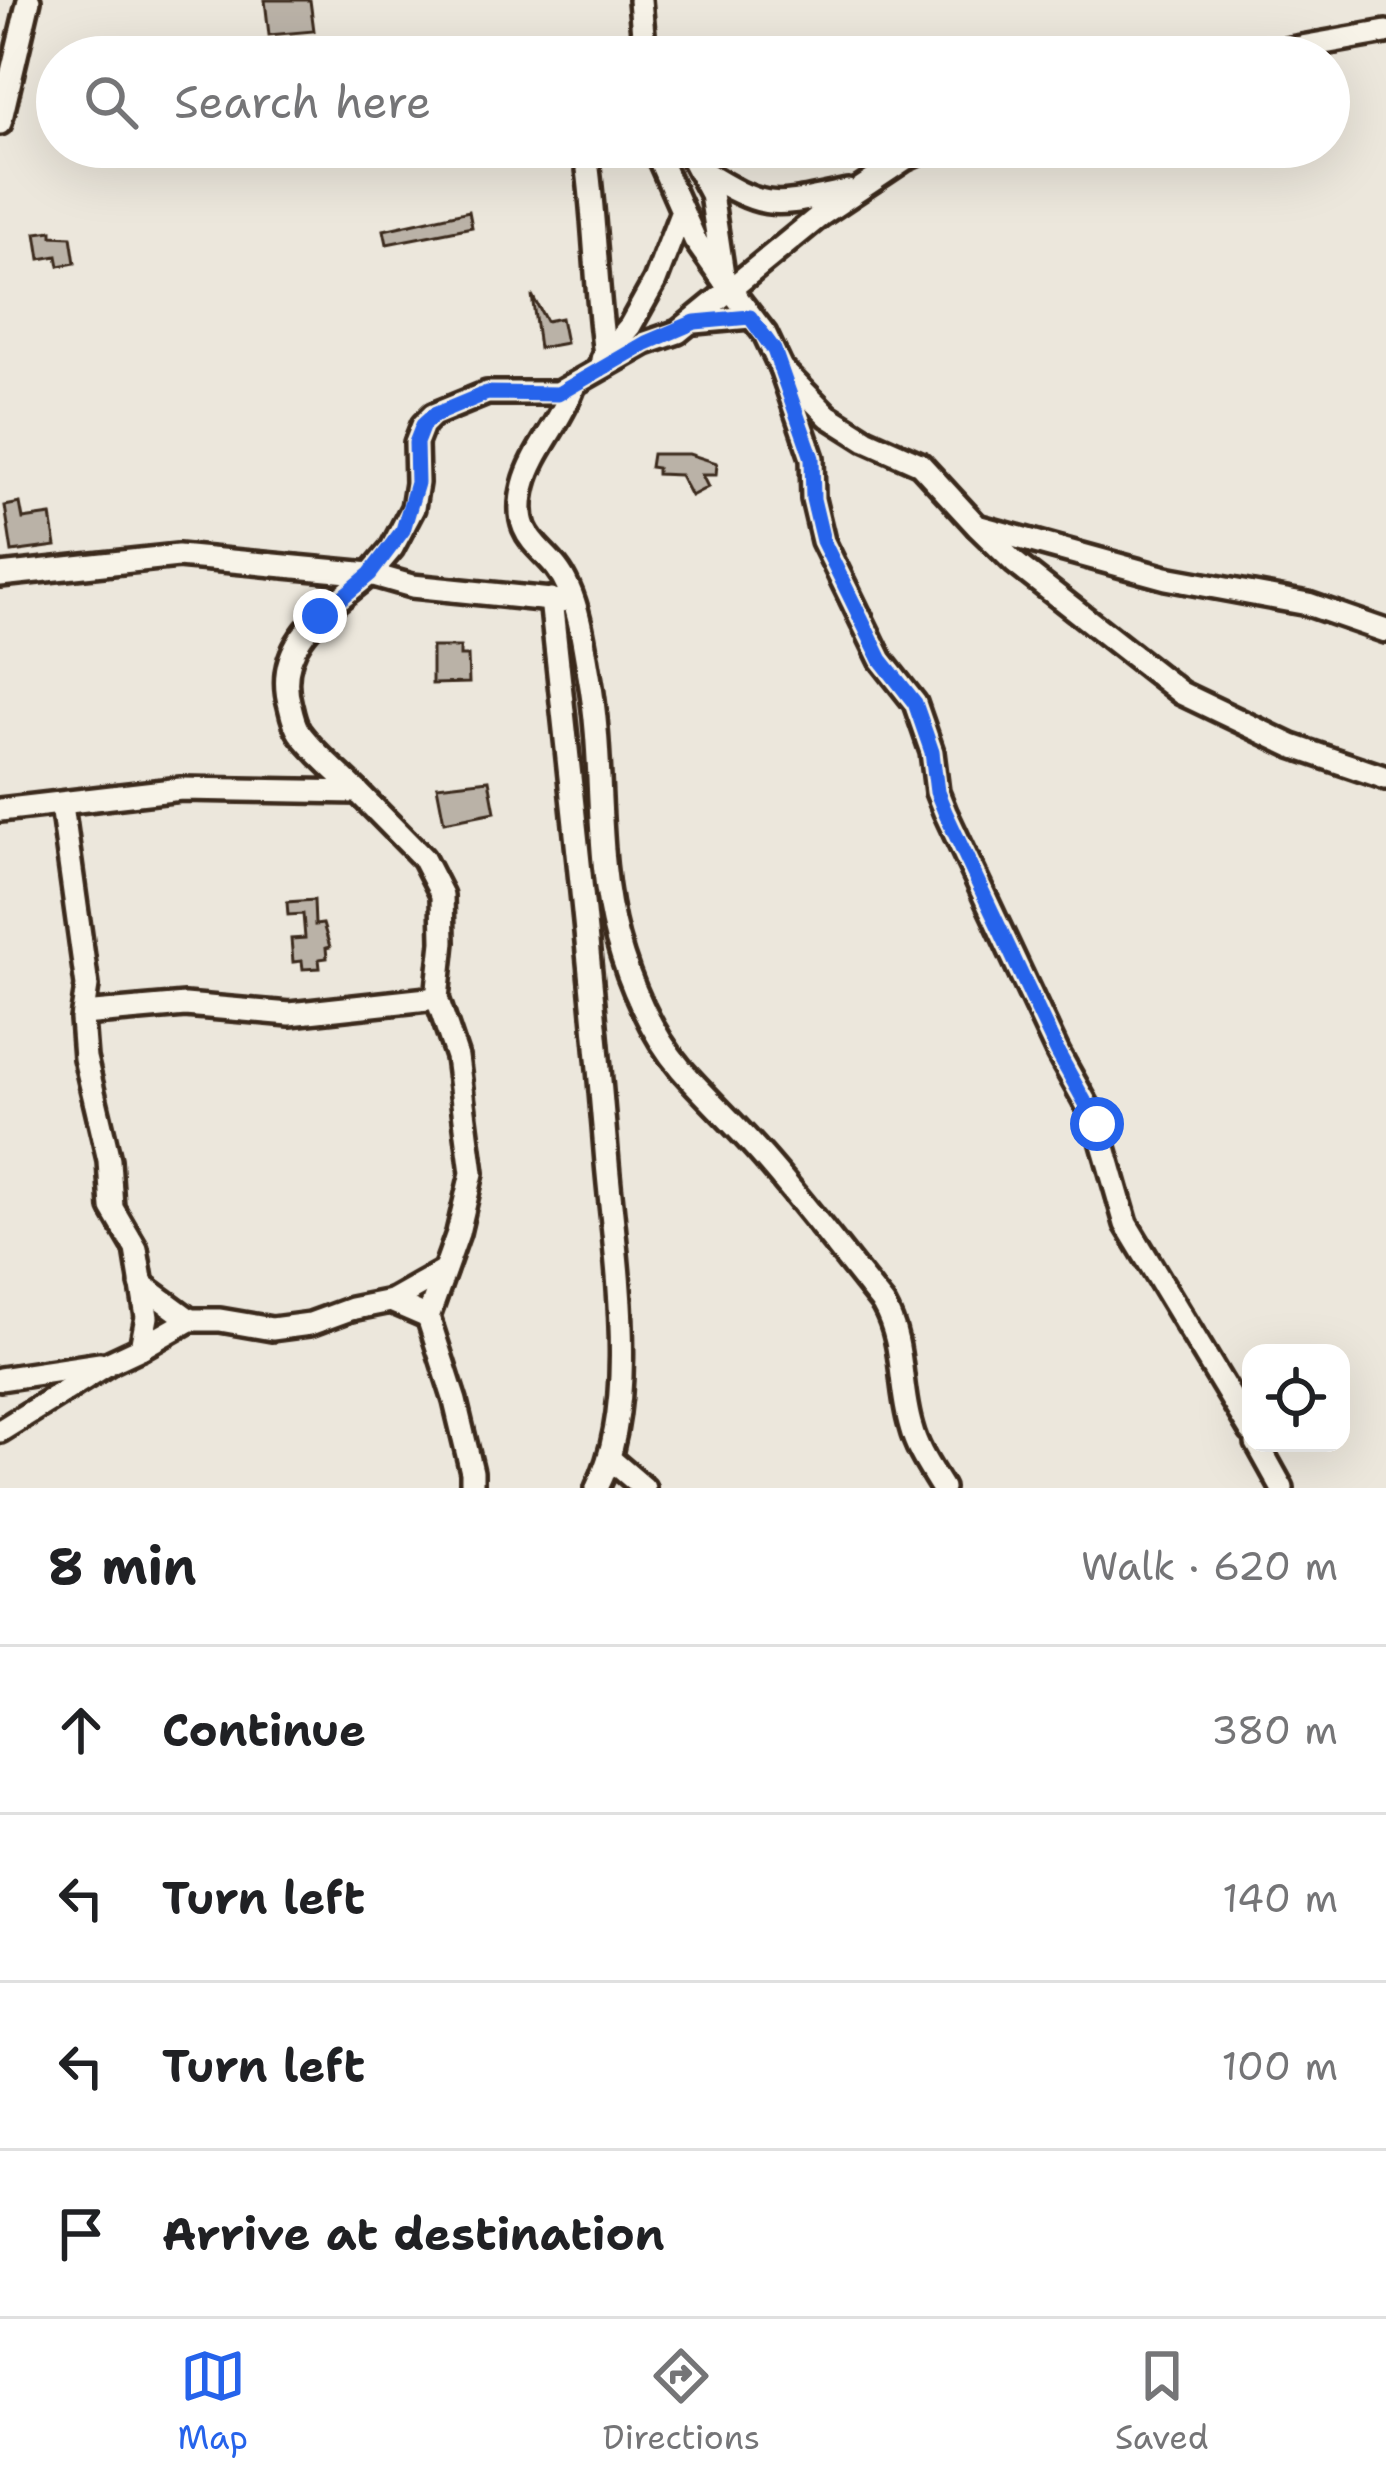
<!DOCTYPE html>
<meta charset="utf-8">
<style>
body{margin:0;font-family:"Shantell Sans",sans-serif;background:#f6f6f6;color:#202124}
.controls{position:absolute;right:36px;bottom:36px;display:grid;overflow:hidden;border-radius:24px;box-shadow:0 12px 48px #0002}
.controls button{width:108px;height:108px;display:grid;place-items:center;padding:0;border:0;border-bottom:3px solid #e0e0e0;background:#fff;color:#202124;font:60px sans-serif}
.stop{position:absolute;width:36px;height:36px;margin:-27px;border:9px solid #2563eb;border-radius:50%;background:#fff}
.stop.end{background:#2563eb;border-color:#fff;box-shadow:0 3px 12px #0008}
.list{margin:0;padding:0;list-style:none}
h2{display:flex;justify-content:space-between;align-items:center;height:156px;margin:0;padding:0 48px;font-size:51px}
h2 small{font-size:39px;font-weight:400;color:#757577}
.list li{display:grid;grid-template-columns:78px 1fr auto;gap:36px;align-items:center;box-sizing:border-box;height:168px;padding:0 48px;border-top:3px solid #e0e0e0}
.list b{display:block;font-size:45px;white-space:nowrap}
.list em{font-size:39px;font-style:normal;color:#757577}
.icon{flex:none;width:66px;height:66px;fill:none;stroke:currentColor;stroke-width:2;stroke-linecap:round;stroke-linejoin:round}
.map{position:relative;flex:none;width:1386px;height:1488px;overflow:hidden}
.search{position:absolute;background:#fff;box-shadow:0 12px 48px #0002;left:36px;right:36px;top:36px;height:132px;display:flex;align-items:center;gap:30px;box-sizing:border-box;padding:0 42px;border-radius:66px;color:#757577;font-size:45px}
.sheet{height:828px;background:#fff}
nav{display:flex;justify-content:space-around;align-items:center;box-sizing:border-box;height:168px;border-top:3px solid #e0e0e0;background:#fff;font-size:33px;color:#757577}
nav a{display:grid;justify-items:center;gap:6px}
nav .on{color:#2563eb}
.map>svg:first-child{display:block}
.building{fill:#bab2a7;stroke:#3b2a1e;stroke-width:3}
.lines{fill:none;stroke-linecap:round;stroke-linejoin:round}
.minor-casing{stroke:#3b2a1e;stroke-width:30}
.minor{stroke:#f7f3e8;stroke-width:21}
.route{stroke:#2563eb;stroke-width:15}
</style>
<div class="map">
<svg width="1386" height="1488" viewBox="0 0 1386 1488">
<rect width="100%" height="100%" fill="#ece7dc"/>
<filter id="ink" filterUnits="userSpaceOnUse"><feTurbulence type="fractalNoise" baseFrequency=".00833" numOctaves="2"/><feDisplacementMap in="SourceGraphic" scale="24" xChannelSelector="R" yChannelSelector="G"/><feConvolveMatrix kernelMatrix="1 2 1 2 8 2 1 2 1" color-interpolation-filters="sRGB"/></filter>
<g filter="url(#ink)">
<g class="building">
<polygon points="265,0 310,0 314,31 269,35"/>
<polygon points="469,211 472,227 387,244 384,230"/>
<polygon points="52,231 52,236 71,237 75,263 59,266 57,256 40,259 36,233"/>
<polygon points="532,295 546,321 561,318 566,343 539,348"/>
<polygon points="652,454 689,454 717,463 716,475 702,475 708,487 691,496 680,475 657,474 657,468 650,467"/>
<polygon points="20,503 23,519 51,515 56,546 12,552 5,506"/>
<polygon points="432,647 460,647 460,656 468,656 469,683 432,684"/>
<polygon points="489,780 495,812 444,822 437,786"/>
<polygon points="314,900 315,925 323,924 330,947 326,948 327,958 319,959 320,968 303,969 302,961 293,962 291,939 305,938 303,914 288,915 287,902"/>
</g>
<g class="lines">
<defs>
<g id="minor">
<polyline points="640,0 645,57"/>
<polyline points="1245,57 1386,32"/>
<polyline points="0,123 29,0"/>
<path d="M585 147C596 216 595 285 605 354"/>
<polyline points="654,147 695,240 724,281"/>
<polyline points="686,147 711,194 724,281 765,334 781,368 828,416 866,440 920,464 977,526 1166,578 1308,604 1386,631"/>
<path d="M702 171C769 213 773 206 848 191"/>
<polyline points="695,322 750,317"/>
<polyline points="602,359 630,326 655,281 682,211"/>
<polyline points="781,368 812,458 813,499 823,541 881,660 915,703 932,752 937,792 945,812 1058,1053 1097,1123 1126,1224 1251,1431"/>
<path d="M573 388C561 422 532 452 524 485 509 546 551 545 568 587 580 613 584 647 589 675 605 762 594 853 617 938 629 982 651 1034 681 1069 709 1101 741 1130 768 1162 808 1208 845 1257 883 1304 906 1345 898 1384 911 1427 917 1450 930 1468 942 1488"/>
<polyline points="978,527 1015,563 1181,693 1292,746 1386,778"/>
<polyline points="0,575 178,556 370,574 392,548 413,508 417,483 416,443 423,425 433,415 487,393 558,393 646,343 678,332 821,215 905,159 932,147"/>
<path d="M551 599C571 787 592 975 607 1163 615 1257 640 1403 597 1488"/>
<polyline points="358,792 423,858 442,895 443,942 437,998 457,1057 472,1173 458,1233 428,1317 455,1401 472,1472 472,1488"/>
<path d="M0 810 181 789 358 792C339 773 315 754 299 732 294 725 292 715 290 706 272 643 327 610 370 574L412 586 561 601"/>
<polyline points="83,1014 185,1005 290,1014 437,998"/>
<polyline points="141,1284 190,1320"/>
<polyline points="391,1301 444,1271"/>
<polyline points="141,1348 190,1320 220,1320 272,1329 310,1324 351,1309 391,1301 428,1317"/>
<polyline points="0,1379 100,1364"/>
<polyline points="0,1431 111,1362 141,1348 147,1317 136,1249 112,1208 109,1160 85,1058 82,1019 87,986 62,805"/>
<polyline points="1257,1443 1282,1488"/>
<polyline points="610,1459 644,1488"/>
</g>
</defs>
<use href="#minor" class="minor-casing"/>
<use href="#minor" class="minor"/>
</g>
</g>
<g class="lines" filter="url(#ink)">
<polyline class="route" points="320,616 370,574 403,530 417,483 416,443 423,425 434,415 487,393 558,394 646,343 695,322 750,317 774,350 812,458 813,499 823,541 881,660 915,703 932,752 937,792 945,812 1058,1053 1097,1124"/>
</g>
</svg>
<div class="controls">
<button><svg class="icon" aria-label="locate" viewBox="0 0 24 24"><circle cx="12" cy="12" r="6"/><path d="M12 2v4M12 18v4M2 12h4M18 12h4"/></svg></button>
</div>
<div class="stop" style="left:1097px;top:1124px"></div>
<div class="stop end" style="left:320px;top:616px"></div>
<div class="search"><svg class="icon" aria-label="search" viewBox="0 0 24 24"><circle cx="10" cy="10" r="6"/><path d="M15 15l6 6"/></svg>Search here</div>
</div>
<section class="sheet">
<h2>8 min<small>Walk · 620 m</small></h2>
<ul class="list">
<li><svg class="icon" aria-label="ahead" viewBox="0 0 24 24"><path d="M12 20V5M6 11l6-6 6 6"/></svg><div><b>Continue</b></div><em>380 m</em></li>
<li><svg class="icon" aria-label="left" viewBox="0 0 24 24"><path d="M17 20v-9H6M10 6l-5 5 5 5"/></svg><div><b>Turn left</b></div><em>140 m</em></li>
<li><svg class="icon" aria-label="left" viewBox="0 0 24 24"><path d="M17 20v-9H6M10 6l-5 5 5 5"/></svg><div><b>Turn left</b></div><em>100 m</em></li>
<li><svg class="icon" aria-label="arrive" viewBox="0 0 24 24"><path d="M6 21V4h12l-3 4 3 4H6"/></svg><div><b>Arrive at destination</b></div></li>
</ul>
</section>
<nav>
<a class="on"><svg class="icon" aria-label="map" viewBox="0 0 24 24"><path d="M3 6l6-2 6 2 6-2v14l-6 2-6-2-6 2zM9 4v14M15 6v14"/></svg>Map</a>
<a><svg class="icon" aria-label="directions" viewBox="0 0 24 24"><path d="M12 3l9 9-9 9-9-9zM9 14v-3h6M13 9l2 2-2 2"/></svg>Directions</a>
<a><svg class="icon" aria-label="saved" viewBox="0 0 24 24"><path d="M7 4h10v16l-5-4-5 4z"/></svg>Saved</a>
</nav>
